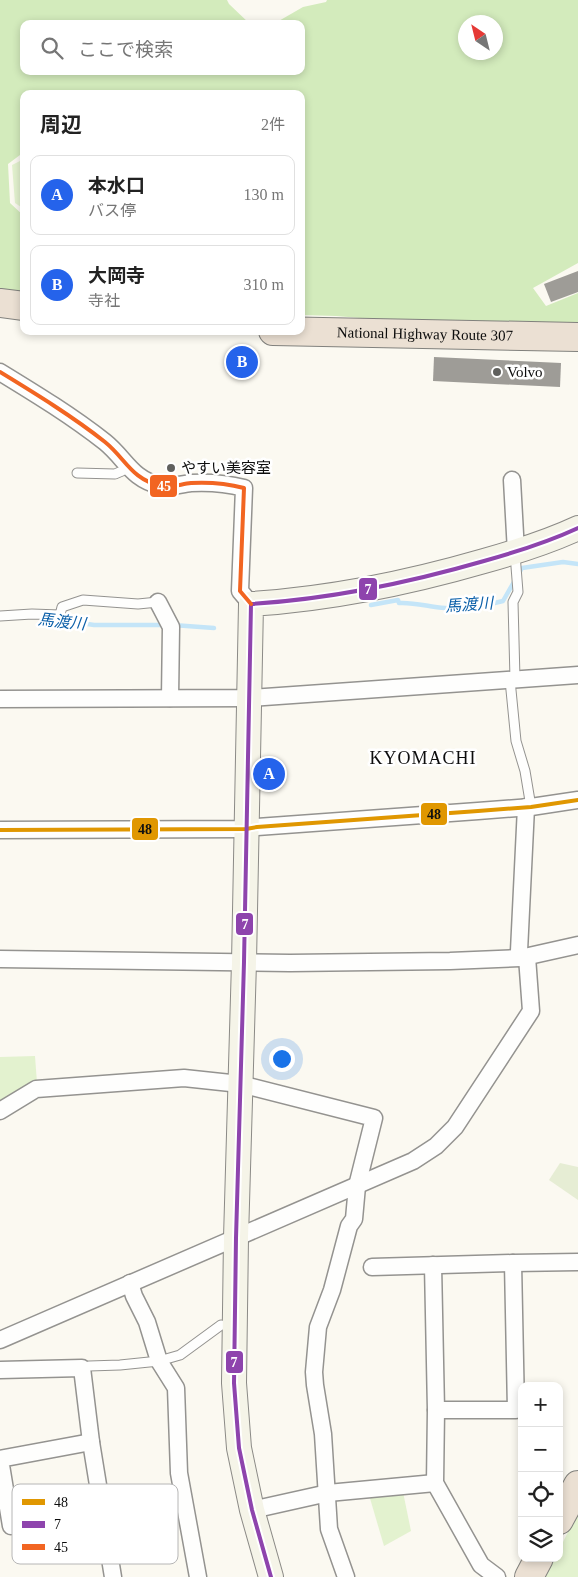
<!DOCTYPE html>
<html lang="ja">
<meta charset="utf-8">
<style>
body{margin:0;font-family:"Times New Roman","Noto Sans JP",serif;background:#f2f2f2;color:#222}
.controls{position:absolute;right:15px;bottom:15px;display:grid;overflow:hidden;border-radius:10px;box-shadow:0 2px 8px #0003}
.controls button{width:45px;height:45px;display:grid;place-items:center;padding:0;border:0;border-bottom:1px solid #e0e0e0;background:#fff;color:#222;font:25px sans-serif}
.compass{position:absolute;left:458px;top:15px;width:45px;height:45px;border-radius:50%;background:#fff;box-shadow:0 2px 8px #0003;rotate:325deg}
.you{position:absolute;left:281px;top:1058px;width:18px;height:18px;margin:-12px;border:4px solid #fff;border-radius:50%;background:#1a73e8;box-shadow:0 0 0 8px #1a73e833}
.badge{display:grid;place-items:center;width:32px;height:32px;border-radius:50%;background:#2563eb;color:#fff;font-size:16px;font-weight:700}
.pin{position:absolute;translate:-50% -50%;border:2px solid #fff;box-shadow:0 1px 5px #0006}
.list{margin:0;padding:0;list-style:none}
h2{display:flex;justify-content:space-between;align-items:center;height:65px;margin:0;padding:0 20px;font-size:21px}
h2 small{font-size:16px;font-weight:400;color:#767676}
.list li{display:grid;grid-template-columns:32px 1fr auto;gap:15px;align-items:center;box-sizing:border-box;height:80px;margin:0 10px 10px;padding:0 10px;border:1px solid #e0e0e0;border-radius:10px}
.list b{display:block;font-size:19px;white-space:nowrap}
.list p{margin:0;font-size:16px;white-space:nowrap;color:#767676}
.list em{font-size:16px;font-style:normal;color:#767676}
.icon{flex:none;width:28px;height:28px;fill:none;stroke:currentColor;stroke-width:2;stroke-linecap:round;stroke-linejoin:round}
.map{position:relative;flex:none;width:578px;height:1577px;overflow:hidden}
.search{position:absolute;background:#fff;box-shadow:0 2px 8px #0003;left:20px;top:20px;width:285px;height:55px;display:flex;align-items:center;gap:12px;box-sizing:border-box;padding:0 18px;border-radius:10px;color:#767676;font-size:19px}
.panel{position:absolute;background:#fff;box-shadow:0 2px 8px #0003;left:20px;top:90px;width:285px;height:245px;border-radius:10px}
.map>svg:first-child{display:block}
.green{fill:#e3f2cf}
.forest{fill:#d3ebbc;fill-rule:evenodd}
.cemetery{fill:#e6edd4}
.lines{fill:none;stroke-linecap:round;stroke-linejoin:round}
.stream{stroke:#c4e5f8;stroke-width:4.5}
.building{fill:#9e9c97}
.lane-casing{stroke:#949390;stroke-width:11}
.street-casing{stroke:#949390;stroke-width:19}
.secondary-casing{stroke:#8b8a86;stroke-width:26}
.highway-casing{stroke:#81817d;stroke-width:30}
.lane{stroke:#fefefd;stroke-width:9}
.street{stroke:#fefefd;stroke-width:16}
.secondary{stroke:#f5f4e8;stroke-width:24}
.highway{stroke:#ebe0d3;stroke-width:28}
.bus-1-casing{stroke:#fff;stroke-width:8}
.bus-2-casing{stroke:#fff;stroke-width:8}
.bus-3-casing{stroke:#fff;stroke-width:8}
.bus-1{stroke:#e09701;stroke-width:4}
.bus-2{stroke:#8e44ad;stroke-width:4}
.bus-3{stroke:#f26522;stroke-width:4}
.poi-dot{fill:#60605d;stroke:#fff;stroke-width:2}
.labels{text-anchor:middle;stroke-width:5;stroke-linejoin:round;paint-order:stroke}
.street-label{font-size:15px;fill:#0d0d0d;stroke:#fff}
.poi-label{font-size:15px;fill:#0d0d0d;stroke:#fff;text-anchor:start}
.water-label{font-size:16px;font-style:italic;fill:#0c60a9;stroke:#fff}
.quarter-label{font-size:18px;letter-spacing:1px;fill:#0d0d0d;stroke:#fff}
.key{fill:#fff;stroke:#b6b6b6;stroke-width:1}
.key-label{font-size:14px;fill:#0d0d0d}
.line-badge{stroke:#fff;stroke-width:2}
.badge-label{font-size:14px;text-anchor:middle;font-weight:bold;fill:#fff}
.pale-badge-label{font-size:14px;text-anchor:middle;font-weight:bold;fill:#111}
</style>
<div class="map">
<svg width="578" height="1577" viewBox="0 0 578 1577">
<rect width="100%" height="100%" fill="#fbf9f1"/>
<g class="green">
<polygon points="24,159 24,209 15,203 12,165"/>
<polygon points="35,1056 37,1083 0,1104 0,1057"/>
<polygon points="403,1492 411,1531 384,1546 369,1495"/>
<polygon points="578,1512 578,1577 546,1577 555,1558 559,1558 559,1550"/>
</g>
<path class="forest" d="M0 0H227L229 4 250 24 277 22 303 7 326 2 327 0H578V263L533 288 546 306 578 293V327H470L336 316 301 315V94H24V152L8 164 10 203 24 216V294L0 288ZM466 22H496V52H466ZM24 24H301V71H24Z"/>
<polygon class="cemetery" points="560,1163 578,1167 578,1200 549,1180"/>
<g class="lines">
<g class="stream">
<path d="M371 605 398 600 399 603C415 602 429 607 445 608 465 610 484 606 503 601L522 568 563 562 578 564"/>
<polyline points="56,619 94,625 165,625"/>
<polyline points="173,625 214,628"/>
</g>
</g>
<g class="building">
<polygon points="578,271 578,292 551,302 544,284"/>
<polygon points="434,357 561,363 560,387 433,381"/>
</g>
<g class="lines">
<defs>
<g id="lane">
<polyline points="77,473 115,474 122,471 126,464"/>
<polyline points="0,616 32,614 60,615 62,607 83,600 138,604 158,602"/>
<polyline points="515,679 513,602 518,592 515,554"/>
<polyline points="510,680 516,741 525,771 531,807"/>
<polyline points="82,1368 89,1366 120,1365 159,1361 180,1355 221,1325"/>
</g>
<g id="street">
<path d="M0 372C36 394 72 416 105 442 126 459 131 479 161 486 171 488 181 484 191 483 209 482 225 483 244 488L240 591 251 604"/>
<polyline points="512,480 516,552"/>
<polyline points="158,602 171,627 170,698"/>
<polyline points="0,699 250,698 578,675"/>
<polyline points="0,830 246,829 257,827 478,811 531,807 578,800"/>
<polyline points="520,958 519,951 526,807"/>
<polyline points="0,959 290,963 450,961 520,958 578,945"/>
<polyline points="0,1111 36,1089 184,1078 240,1084 374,1118 357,1186 354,1219 349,1226 332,1290 318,1327 314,1372 315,1385 323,1434 329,1529 346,1577"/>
<polyline points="433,1265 436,1410 435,1483 481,1565 497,1577"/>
<polyline points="372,1267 513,1263 578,1262"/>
<polyline points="130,1283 134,1296 147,1322 159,1361 176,1388 179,1473 198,1577"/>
<polyline points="0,1340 413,1161 436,1146 455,1127 531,1011 527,957"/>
<polyline points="0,1370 82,1368 91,1442 113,1577"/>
<polyline points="436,1410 516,1410 513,1263"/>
<polyline points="91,1442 0,1459 11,1526 102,1511"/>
<polyline points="252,1510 328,1493 435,1483"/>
</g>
<path id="secondary" d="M271 1577 252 1510 239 1448 234 1383 236 1238 244 962 251 604C330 599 408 583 484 561 516 552 548 542 578 528"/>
<g id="highway">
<polyline points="0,303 24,306"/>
<path id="s1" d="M273 331 578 337"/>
<polyline points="559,1520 578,1485"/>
<polyline points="529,1577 539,1558"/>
</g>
</defs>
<use href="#lane" class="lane-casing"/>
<use href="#street" class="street-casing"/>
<use href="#secondary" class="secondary-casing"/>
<use href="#highway" class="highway-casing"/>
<use href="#lane" class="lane"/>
<use href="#street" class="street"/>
<use href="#secondary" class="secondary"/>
<use href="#highway" class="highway"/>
<defs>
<polyline id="bus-1" points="0,830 246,829 257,827 478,811 531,807 578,800"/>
<path id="bus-2" d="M271 1577 252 1510 239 1448 234 1383 236 1238 244 962 251 604C330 599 408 583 484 561 516 552 548 542 578 528"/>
<path id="bus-3" d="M0 372C36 394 72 416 105 442 126 459 131 479 161 486 171 488 181 484 191 483 209 482 225 483 244 488L240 591 251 604"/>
</defs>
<use href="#bus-1" class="bus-1-casing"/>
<use href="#bus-2" class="bus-2-casing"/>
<use href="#bus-3" class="bus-3-casing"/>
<use href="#bus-1" class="bus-1"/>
<use href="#bus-2" class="bus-2"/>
<use href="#bus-3" class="bus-3"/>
</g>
<g class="poi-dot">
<circle cx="497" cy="372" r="5"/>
<circle cx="171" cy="468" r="5"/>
</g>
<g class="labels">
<g class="street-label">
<text dy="5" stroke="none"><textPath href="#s1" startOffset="152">National Highway Route 307</textPath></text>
</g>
<g class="poi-label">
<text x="507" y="377">Volvo</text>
<text x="181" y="473">やすい美容室</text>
</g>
<g class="water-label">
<text transform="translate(469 604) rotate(-4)" y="6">馬渡川</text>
<text transform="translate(62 621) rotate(6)" y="6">馬渡川</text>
</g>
<g class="quarter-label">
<text x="423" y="764">KYOMACHI</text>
</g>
</g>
<rect x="12" y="1484" width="166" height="80" rx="8" class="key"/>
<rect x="22" y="1499" width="23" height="6" fill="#e09701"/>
<rect x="22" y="1521" width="23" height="7" fill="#8e44ad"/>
<rect x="22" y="1544" width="23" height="6" fill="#f26522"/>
<g class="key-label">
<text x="54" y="1507">48</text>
<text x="54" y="1529">7</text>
<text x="54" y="1552">45</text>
</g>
<g class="line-badge">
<rect x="149" y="474" width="29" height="24" rx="5" fill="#f26522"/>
<rect x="358" y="577" width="20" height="24" rx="5" fill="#8e44ad"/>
<rect x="420" y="802" width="28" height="24" rx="5" fill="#e09701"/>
<rect x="131" y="817" width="28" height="24" rx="5" fill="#e09701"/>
<rect x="235" y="912" width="19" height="24" rx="5" fill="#8e44ad"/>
<rect x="225" y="1350" width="19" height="24" rx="5" fill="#8e44ad"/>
</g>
<g class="badge-label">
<text x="164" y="491">45</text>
<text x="368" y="594">7</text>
<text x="245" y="929">7</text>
<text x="234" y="1367">7</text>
</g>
<g class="pale-badge-label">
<text x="434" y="819">48</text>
<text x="145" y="834">48</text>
</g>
</svg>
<div class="controls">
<button>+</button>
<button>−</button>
<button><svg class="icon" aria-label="locate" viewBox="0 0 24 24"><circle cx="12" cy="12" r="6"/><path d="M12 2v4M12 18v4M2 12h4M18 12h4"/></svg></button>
<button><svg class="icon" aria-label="layers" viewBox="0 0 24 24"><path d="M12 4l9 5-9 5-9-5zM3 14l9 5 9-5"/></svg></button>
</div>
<svg class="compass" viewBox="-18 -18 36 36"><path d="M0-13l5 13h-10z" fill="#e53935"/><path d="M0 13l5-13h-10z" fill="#767676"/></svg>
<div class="you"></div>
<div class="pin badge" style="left:269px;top:774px">A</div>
<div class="pin badge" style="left:242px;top:362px">B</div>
<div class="search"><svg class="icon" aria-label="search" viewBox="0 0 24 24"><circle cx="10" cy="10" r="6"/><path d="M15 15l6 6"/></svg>ここで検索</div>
<section class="panel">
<h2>周辺<small>2件</small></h2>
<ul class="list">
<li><span class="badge">A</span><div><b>本水口</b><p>バス停</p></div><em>130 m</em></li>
<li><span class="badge">B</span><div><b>大岡寺</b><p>寺社</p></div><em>310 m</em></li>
</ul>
</section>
</div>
